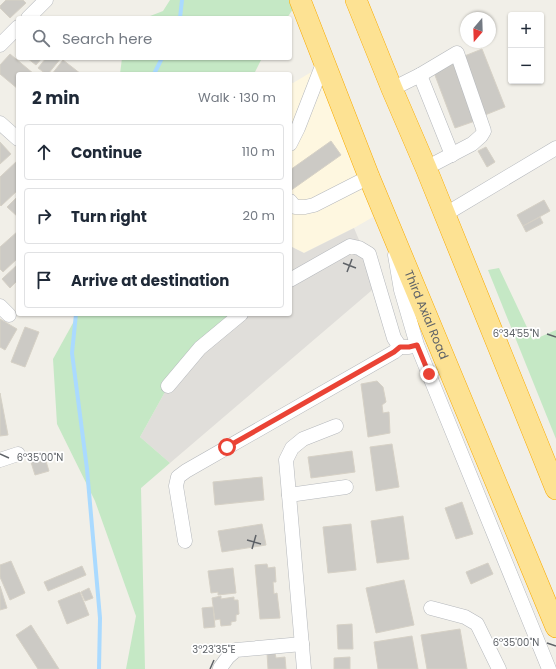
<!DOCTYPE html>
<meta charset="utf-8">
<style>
body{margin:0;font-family:Poppins,sans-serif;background:#f6f6f7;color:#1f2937}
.controls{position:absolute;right:12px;top:12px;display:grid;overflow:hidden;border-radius:4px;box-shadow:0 1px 3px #0004}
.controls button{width:36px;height:36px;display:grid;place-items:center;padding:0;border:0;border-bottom:1px solid #e0e1e3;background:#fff;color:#1f2937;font:20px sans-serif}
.compass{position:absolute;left:460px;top:12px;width:36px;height:36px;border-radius:50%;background:#fff;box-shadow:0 1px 3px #0004;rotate:199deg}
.stop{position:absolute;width:12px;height:12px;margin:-9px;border:3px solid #ea4335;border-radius:50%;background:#fff}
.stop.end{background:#ea4335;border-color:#fff;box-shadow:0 1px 4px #0008}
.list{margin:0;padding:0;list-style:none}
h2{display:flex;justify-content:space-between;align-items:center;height:52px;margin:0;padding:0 16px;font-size:17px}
h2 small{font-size:13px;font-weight:400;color:#747a83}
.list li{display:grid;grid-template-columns:26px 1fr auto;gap:12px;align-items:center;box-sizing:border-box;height:56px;margin:0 8px 8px;padding:0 8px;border:1px solid #e0e1e3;border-radius:4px}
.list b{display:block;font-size:15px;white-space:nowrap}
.list em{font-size:13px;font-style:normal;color:#747a83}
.icon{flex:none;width:22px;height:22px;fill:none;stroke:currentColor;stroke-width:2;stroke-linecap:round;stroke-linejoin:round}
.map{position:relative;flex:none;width:556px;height:669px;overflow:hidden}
.search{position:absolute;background:#fff;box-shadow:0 1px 3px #0004;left:16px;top:16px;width:276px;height:44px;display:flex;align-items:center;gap:10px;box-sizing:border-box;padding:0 14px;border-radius:4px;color:#747a83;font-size:15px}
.panel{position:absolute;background:#fff;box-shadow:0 1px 3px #0004;left:16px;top:72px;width:276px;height:244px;border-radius:4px}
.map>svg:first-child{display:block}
.commercial{fill:#fef7e0}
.industrial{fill:#e0deda}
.green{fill:#c5e8c5}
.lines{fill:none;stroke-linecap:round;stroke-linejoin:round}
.stream{stroke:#aadaff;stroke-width:4}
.building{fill:#cccac5;stroke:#d6d1c6}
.minor-casing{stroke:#b5b8bc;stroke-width:15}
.highway-casing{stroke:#f9ab00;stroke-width:22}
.minor{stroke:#fff;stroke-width:14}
.highway{stroke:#fde293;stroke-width:21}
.route{stroke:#ea4335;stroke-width:5}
.ticks{fill:none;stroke:#5f6368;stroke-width:1.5}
.labels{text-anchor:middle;stroke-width:3.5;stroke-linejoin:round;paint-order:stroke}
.street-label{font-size:12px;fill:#5f6368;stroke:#fff}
.ticks-label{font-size:10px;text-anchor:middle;fill:#5f6368;stroke:#fff;stroke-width:3.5;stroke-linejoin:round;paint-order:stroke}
</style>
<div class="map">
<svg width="556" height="669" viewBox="0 0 556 669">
<rect width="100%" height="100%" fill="#f1efe8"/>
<polygon class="commercial" points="318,68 373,217 354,228 304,253 290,246 290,82 293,83"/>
<polygon class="industrial" points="354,228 378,285 170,463 140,437 171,381 237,314 290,314 290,246 304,253"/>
<g class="green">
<polygon points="170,0 299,0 287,18 145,18 163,11"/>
<polygon points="122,58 262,58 254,74 120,74"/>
<polygon points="499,268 533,340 556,330 556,439 488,270"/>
<polygon points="78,314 237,314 171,381 140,437 170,463 141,488 145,669 126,669 136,616 95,501 57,424 53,359"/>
</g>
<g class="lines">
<g class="stream">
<polyline points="180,18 182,0"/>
<polyline points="154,74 162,58"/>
<polyline points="76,314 72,353 87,469 100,618 99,669"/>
</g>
</g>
<g class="building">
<polygon points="6,0 23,0 26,3 10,18 0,8 0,6"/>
<polygon points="482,49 505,107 485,115 462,57"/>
<polygon points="10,54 34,74 18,74 18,89 0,74 0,65"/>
<polygon points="27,58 42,58 36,65"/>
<polygon points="46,58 61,58 48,74 46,74 38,68"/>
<polygon points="63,60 81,74 52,74"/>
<polygon points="456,61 478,120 455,128 433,70"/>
<polygon points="331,141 341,155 290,191 290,170"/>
<polygon points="0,142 11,154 0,164"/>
<polygon points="486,147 495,162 487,167 478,151"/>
<polygon points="18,160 18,190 1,206 0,205 0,177"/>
<polygon points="18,196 18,217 7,207"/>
<polygon points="544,200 550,211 523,226 517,215"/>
<polygon points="540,217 543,223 526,232 523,226"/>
<polygon points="18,231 18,258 3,272 0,269 0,247"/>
<polygon points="18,264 18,280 10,288 2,279"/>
<polygon points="0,319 17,329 5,350 0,347"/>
<polygon points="25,327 39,332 25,367 11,362"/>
<polygon points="377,381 383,387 386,402 382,405 383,413 389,412 390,433 368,437 361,384"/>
<polygon points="0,393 8,435 0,436"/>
<polygon points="392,444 399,487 376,491 370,447"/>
<polygon points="352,451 355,472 311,478 308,457"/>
<polygon points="44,455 49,471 35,475 30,459"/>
<polygon points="262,477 264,500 215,505 213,482"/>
<polygon points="462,502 473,534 456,539 445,508"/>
<polygon points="403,516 409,559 377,563 371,521"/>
<polygon points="262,524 266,545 222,552 218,531"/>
<polygon points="351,524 356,570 328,573 323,527"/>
<polygon points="11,561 25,593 10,600 0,577 0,565"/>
<polygon points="488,563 493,574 471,584 466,572"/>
<polygon points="267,564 268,568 275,567 276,582 273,582 274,594 277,593 280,618 260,619 255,565"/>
<polygon points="82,566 86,575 48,591 44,582"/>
<polygon points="233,568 236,593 218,595 218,592 211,593 208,571"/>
<polygon points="404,580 414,625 376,633 366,588"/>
<polygon points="0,586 7,608 0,610"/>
<polygon points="89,588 93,598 85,601 81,592"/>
<polygon points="80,592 89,615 67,624 58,601"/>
<polygon points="221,596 221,599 234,597 234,600 238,600 239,614 236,615 236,621 231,622 231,625 221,626 220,619 215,620 212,598"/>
<polygon points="213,607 215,627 204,628 202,608"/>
<polygon points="352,624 353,649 338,649 337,625"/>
<polygon points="31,625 59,669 38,669 16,635"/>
<polygon points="460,629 467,669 427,669 421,635"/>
<polygon points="412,636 418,669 378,669 374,642"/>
<polygon points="267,653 275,653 276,658 285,657 286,669 268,669"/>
<polygon points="350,657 350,669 334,669 334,658"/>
</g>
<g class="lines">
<defs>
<g id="minor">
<polyline points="28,18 46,0"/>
<polyline points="0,45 18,27"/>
<polyline points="420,75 452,155"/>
<polyline points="392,89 420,75 457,53 484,131 481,136 472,144 426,168"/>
<polyline points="0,123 18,139"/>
<polyline points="290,144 298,128 324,61"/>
<polyline points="290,201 295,207 305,207 314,205 369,177"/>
<polyline points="444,215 556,148"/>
<polyline points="395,255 401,290 417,345 549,669"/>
<polyline points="290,280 350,246 359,248 369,254 394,338 400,347 409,347"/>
<polyline points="0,306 9,315"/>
<polyline points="168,386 200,348 241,314"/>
<polyline points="0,460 18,454"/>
<polyline points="289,495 346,487"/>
<polyline points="185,541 176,486 178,477 186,471 394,352 400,347"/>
<polyline points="431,608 465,617 477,624 499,669"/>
<polyline points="220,668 228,657 236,650 302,644"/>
<polyline points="304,669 286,460 292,448 303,439 336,426"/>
</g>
<g id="highway">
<path id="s1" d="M300 0 369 177 556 627"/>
<polyline points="356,0 392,89 426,168 556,489"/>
</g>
</defs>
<use href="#minor" class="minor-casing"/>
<use href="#highway" class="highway-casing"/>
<use href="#minor" class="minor"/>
<use href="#highway" class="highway"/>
</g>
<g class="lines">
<polyline class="route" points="227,447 394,352 400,347 409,347 417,345 429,374"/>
</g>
<path class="ticks" d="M343 263 356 268M347 272 352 259M547 334 556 337M0 454 9 458M247 540 261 544M252 549 256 535M547 643 556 646M210 669 214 660"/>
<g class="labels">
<g class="street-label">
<text dy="4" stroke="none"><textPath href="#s1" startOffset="339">Third Axial Road</textPath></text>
</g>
</g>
<g class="ticks-label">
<text x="516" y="337">6°34'55"N</text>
<text x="40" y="461">6°35'00"N</text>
<text x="516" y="646">6°35'00"N</text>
<text x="214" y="653">3°23'35"E</text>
</g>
</svg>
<div class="controls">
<button>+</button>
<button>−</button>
</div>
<svg class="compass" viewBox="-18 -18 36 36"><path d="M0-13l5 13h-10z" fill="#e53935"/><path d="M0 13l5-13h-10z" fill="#747a83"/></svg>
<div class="stop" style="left:227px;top:447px"></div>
<div class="stop end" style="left:429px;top:374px"></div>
<div class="search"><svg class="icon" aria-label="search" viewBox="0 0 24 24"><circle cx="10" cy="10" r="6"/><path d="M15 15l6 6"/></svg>Search here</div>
<section class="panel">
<h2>2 min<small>Walk · 130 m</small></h2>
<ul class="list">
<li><svg class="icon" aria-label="ahead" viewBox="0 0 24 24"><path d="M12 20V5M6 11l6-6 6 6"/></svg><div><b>Continue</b></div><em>110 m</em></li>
<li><svg class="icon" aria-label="right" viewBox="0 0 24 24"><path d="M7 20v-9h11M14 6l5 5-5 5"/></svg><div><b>Turn right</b></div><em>20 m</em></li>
<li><svg class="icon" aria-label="arrive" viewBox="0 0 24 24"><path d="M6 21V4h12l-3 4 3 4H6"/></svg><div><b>Arrive at destination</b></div></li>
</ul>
</section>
</div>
